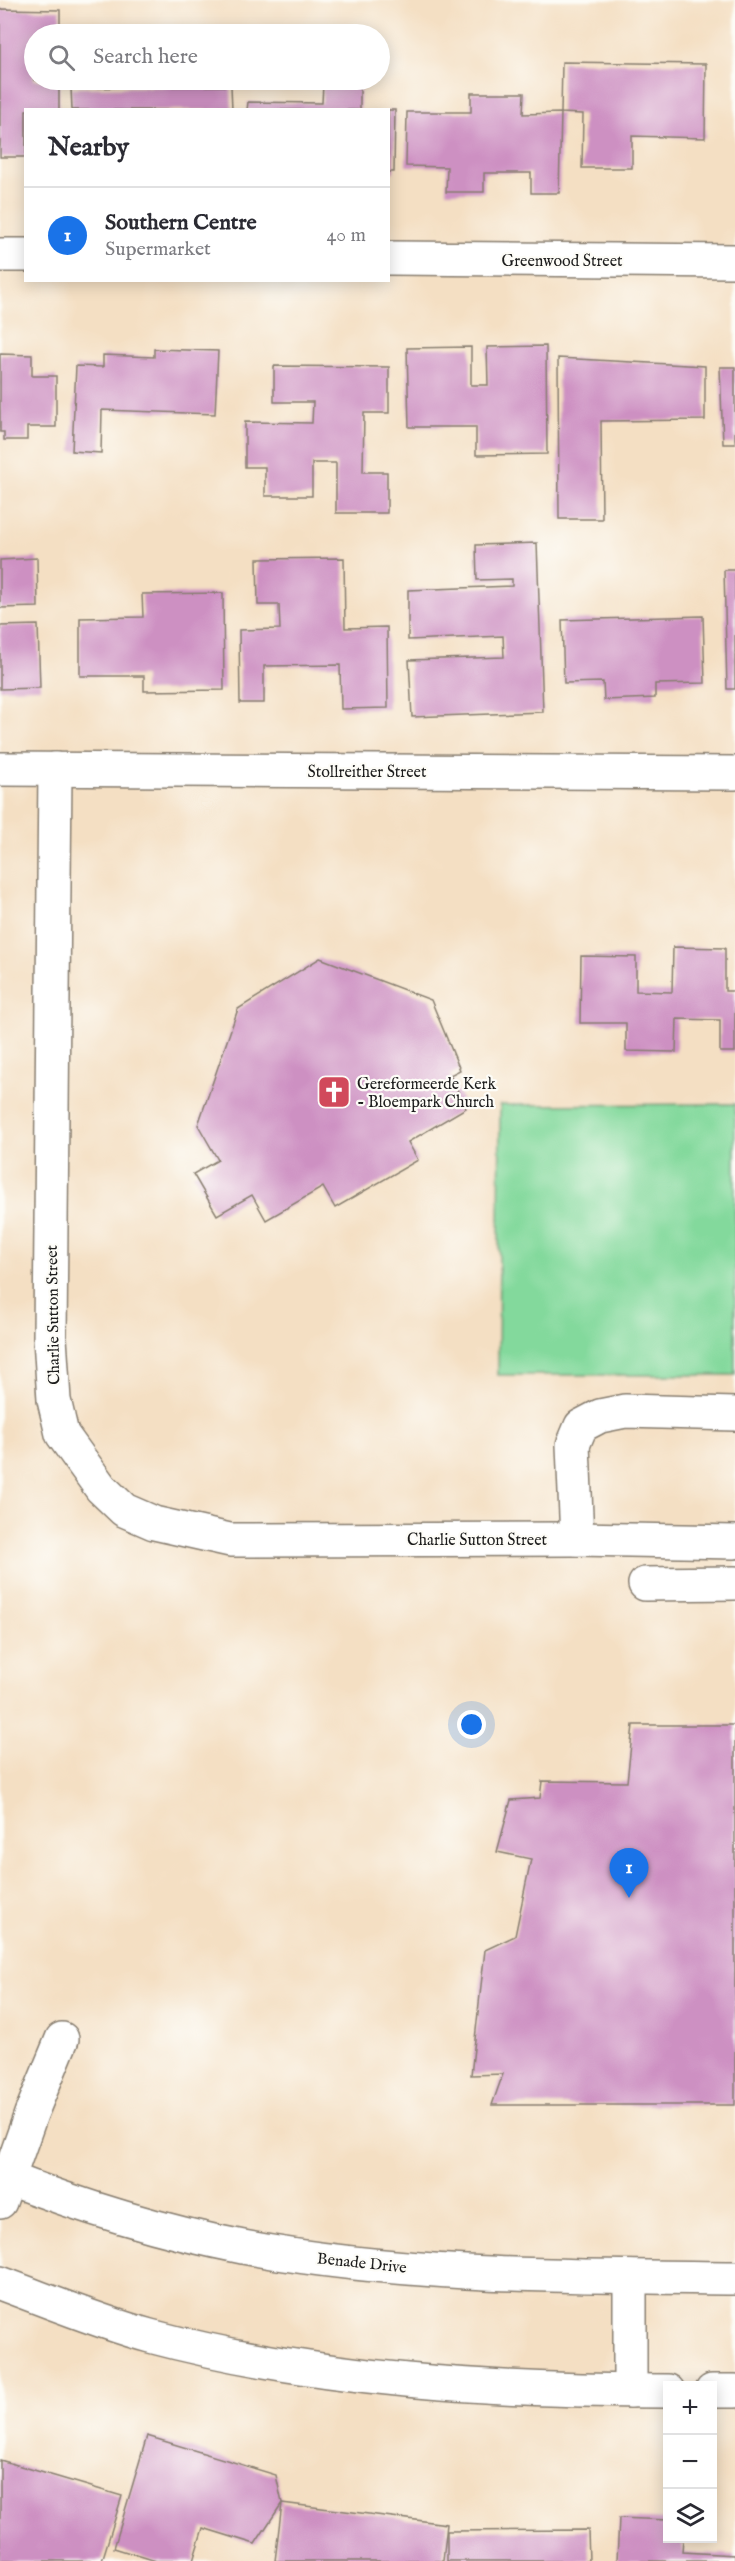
<!DOCTYPE html>
<meta charset="utf-8">
<style>
body{margin:0;font-family:"IM FELL English",serif;background:#f7f7f7;color:#2b2b33}
.controls{position:absolute;right:18px;bottom:18px;display:grid;overflow:hidden;border-radius:0px;box-shadow:0 3px 15px #0003}
.controls button{width:54px;height:54px;display:grid;place-items:center;padding:0;border:0;border-bottom:2px solid #e1e1e2;background:#fff;color:#2b2b33;font:30px sans-serif}
.you{position:absolute;left:472px;top:1725px;width:21px;height:21px;margin:-15px;border:4px solid #fff;border-radius:50%;background:#1a73e8;box-shadow:0 0 0 9px #1a73e833}
.badge{display:grid;place-items:center;width:39px;height:39px;border-radius:50%;background:#1a73e8;color:#fff;font-size:20px;font-weight:700}
.pin{position:absolute;translate:-50% -50px;filter:drop-shadow(0 2px 3px #0008)}
.pin::after{content:'';position:absolute;top:32px;width:21px;height:18px;background:inherit;clip-path:polygon(0 0,100% 0,50% 100%)}
.list{margin:0;padding:0;list-style:none}
h2{display:flex;justify-content:space-between;align-items:center;height:78px;margin:0;padding:0 24px;font-size:26px}
h2 small{font-size:20px;font-weight:400;color:#7c7c81}
.list li{display:grid;grid-template-columns:39px 1fr auto;gap:18px;align-items:center;box-sizing:border-box;height:96px;padding:0 24px;border-top:2px solid #e1e1e2}
.list b{display:block;font-size:22px;white-space:nowrap}
.list p{margin:0;font-size:20px;white-space:nowrap;color:#7c7c81}
.list em{font-size:20px;font-style:normal;color:#7c7c81}
.icon{flex:none;width:33px;height:33px;fill:none;stroke:currentColor;stroke-width:2;stroke-linecap:round;stroke-linejoin:round}
.map{position:relative;flex:none;width:735px;height:2561px;overflow:hidden}
.search{position:absolute;background:#fff;box-shadow:0 3px 15px #0003;left:24px;top:24px;width:366px;height:66px;display:flex;align-items:center;gap:15px;box-sizing:border-box;padding:0 21px;border-radius:33px;color:#7c7c81;font-size:22px}
.panel{position:absolute;background:#fff;box-shadow:0 3px 15px #0003;left:24px;top:108px;width:366px;height:174px;border-radius:0px}
.map>svg:first-child{display:block}
.green{fill:#83d99c;stroke:#507a5c;stroke-width:1.5}
.building{fill:#cd90c2}
.lines{fill:none;stroke-linecap:round;stroke-linejoin:round}
.minor-casing{stroke:#887e70;stroke-width:36}
.minor{stroke:#fff;stroke-width:33}
.labels{text-anchor:middle;stroke-width:4.5;stroke-linejoin:round;paint-order:stroke}
.street-label{font-size:16px;fill:#1c1c1c;stroke:#fdfcf7}
.poi-label{font-size:16px;fill:#1c1c1c;stroke:#fdfcf7;text-anchor:start}
</style>
<div class="map">
<svg width="735" height="2561" viewBox="0 0 735 2561">
<rect width="100%" height="100%" fill="#fdfcf7"/>
<filter id="ink" filterUnits="userSpaceOnUse"><feTurbulence type="fractalNoise" baseFrequency=".0167" numOctaves="2"/><feDisplacementMap in="SourceGraphic" scale="12" xChannelSelector="R" yChannelSelector="G"/><feConvolveMatrix kernelMatrix="1 2 1 2 8 2 1 2 1" color-interpolation-filters="sRGB"/></filter>
<filter id="wash" filterUnits="userSpaceOnUse"><feTurbulence type="fractalNoise" baseFrequency=".008" numOctaves="4" result="noise"/><feDisplacementMap in="SourceGraphic" scale="24" xChannelSelector="R" yChannelSelector="G"/><feGaussianBlur stdDeviation="1.35" result="paint"/><feColorMatrix in="noise" values="0 0 0 0 0 0 0 0 0 0 0 0 0 0 0 0 0 1.4 0 .05"/><feComposite in="paint" operator="in"/></filter>
<g filter="url(#wash)">
<rect width="100%" height="100%" fill="#f4dfc3"/>
<polygon class="green" points="735,1104 735,1375 498,1375 500,1105"/>
<g id="blocks">
<g class="building">
<polygon points="0,9 60,10 60,34 34,34 34,80 59,80 59,110 26,110 26,157 0,157"/>
<polygon points="562,62 706,64 705,138 632,136 632,168 582,168 583,114 561,113"/>
<polygon points="323,84 360,85 360,110 247,110 248,102 322,103"/>
<polygon points="231,86 232,110 72,110 71,88"/>
<polygon points="471,93 524,93 523,114 561,113 559,193 531,193 531,173 484,173 484,192 446,192 447,167 406,166 407,112 471,112"/>
<polygon points="388,110 395,110 394,172 388,172"/>
<polygon points="546,346 547,454 476,455 476,427 409,427 407,348 471,347 471,385 488,385 487,347"/>
<polygon points="154,349 218,351 215,414 102,410 101,453 72,451 76,366 103,367 103,355 154,357"/>
<polygon points="0,354 32,355 32,376 56,376 56,427 27,427 27,440 4,440 4,432 0,432"/>
<polygon points="558,358 705,366 705,420 601,421 602,519 559,519"/>
<polygon points="274,366 389,367 389,413 364,413 363,472 387,472 387,513 336,513 336,463 312,463 312,496 265,496 265,467 245,467 245,422 312,423 313,402 274,402"/>
<polygon points="720,367 735,367 735,444 723,444"/>
<polygon points="537,543 543,712 412,717 409,660 504,657 503,636 408,640 408,590 512,586 512,579 477,580 476,545"/>
<polygon points="37,558 38,607 0,608 0,560"/>
<polygon points="344,558 345,628 387,627 388,708 341,709 340,665 264,666 264,703 240,703 239,630 280,629 279,605 258,605 257,559"/>
<polygon points="724,570 735,570 735,689 727,689"/>
<polygon points="223,593 224,690 144,691 144,676 80,676 80,618 143,617 142,594"/>
<polygon points="703,616 705,683 655,684 655,698 604,700 603,682 564,683 562,620"/>
<polygon points="38,625 40,688 0,689 0,626"/>
<polygon points="673,947 725,948 725,991 735,991 735,1052 720,1052 720,1020 677,1019 676,1052 626,1051 626,1023 580,1023 581,956 636,957 636,991 672,992"/>
<polygon points="320,958 431,1000 460,1070 450,1075 466,1108 408,1142 418,1160 335,1208 323,1187 266,1220 252,1195 217,1215 193,1174 218,1160 198,1125 238,1009"/>
<polygon points="633,1725 735,1725 735,2105 492,2105 503,2074 471,2075 485,1950 515,1936 531,1859 497,1852 511,1800 540,1798 542,1781 627,1782"/>
<polygon points="147,2436 276,2475 282,2503 255,2544 203,2528 193,2561 156,2561 114,2548"/>
<polygon points="0,2460 122,2496 102,2561 0,2561"/>
<polygon points="282,2503 447,2524 443,2561 275,2561"/>
<polygon points="619,2518 668,2520 668,2538 683,2538 682,2552 735,2555 735,2561 617,2561"/>
<polygon points="588,2530 589,2561 447,2561 447,2531"/>
</g>
</g>
</g>
<g filter="url(#ink)">
<use href="#blocks" fill-opacity="0" stroke="#887e70" stroke-width="1.5"/>
<g class="lines">
<defs>
<g id="minor">
<polyline points="0,255 26,255"/>
<polyline points="388,258 735,261"/>
<polyline points="0,769 735,773"/>
<polyline points="55,769 50,1338 54,1400 62,1434 101,1488 124,1510 154,1523 230,1540 577,1539 735,1542"/>
<polyline points="577,1539 573,1445 581,1426 600,1416 625,1411 735,1414"/>
<polyline points="645,1584 735,1583"/>
<path d="M0 2175C79 2206 160 2231 243 2247 404 2277 571 2276 735 2278"/>
<polyline points="0,2202 31,2114 62,2039"/>
<polyline points="630,2277 630,2391"/>
<path d="M0 2283C49 2301 99 2322 150 2336 315 2380 497 2391 668 2391"/>
<polyline points="712,2391 735,2391"/>
</g>
</defs>
<use href="#minor" class="minor-casing"/>
<use href="#minor" class="minor"/>
</g>
</g>
<defs>
<symbol id="church-square" viewBox="-11 -11 22 22"><rect x="-9" y="-9" width="18" height="18" rx="4" fill="#d1495b" stroke="#fdfcf7"/><path d="M-1.2-6h2.4v3.5h3.3v2.4h-3.3V6h-2.4V-.1h-3.3v-2.4h3.3Z" fill="#fff"/></symbol>
</defs>
<g fill-rule="evenodd">
<use href="#church-square" x="315" y="1073" width="38" height="38"/>
</g>
<g class="labels">
<g class="street-label">
<text x="562" y="266">Greenwood Street</text>
<text x="367" y="777">Stollreither Street</text>
<text transform="translate(52 1315) rotate(-91)" y="6">Charlie Sutton Street</text>
<text x="477" y="1545">Charlie Sutton Street</text>
<text transform="translate(362 2262) rotate(6)" y="6">Benade Drive</text>
</g>
<g class="poi-label">
<text x="357" y="1089">Gereformeerde Kerk<tspan x="357" dy="18">- Bloempark Church</tspan></text>
</g>
</g>
</svg>
<div class="controls">
<button>+</button>
<button>−</button>
<button><svg class="icon" aria-label="layers" viewBox="0 0 24 24"><path d="M12 4l9 5-9 5-9-5zM3 14l9 5 9-5"/></svg></button>
</div>
<div class="you"></div>
<div class="pin badge" style="left:629px;top:1898px">1</div>
<div class="search"><svg class="icon" aria-label="search" viewBox="0 0 24 24"><circle cx="10" cy="10" r="6"/><path d="M15 15l6 6"/></svg>Search here</div>
<section class="panel">
<h2>Nearby<small></small></h2>
<ul class="list">
<li><span class="badge">1</span><div><b>Southern Centre</b><p>Supermarket</p></div><em>40 m</em></li>
</ul>
</section>
</div>
